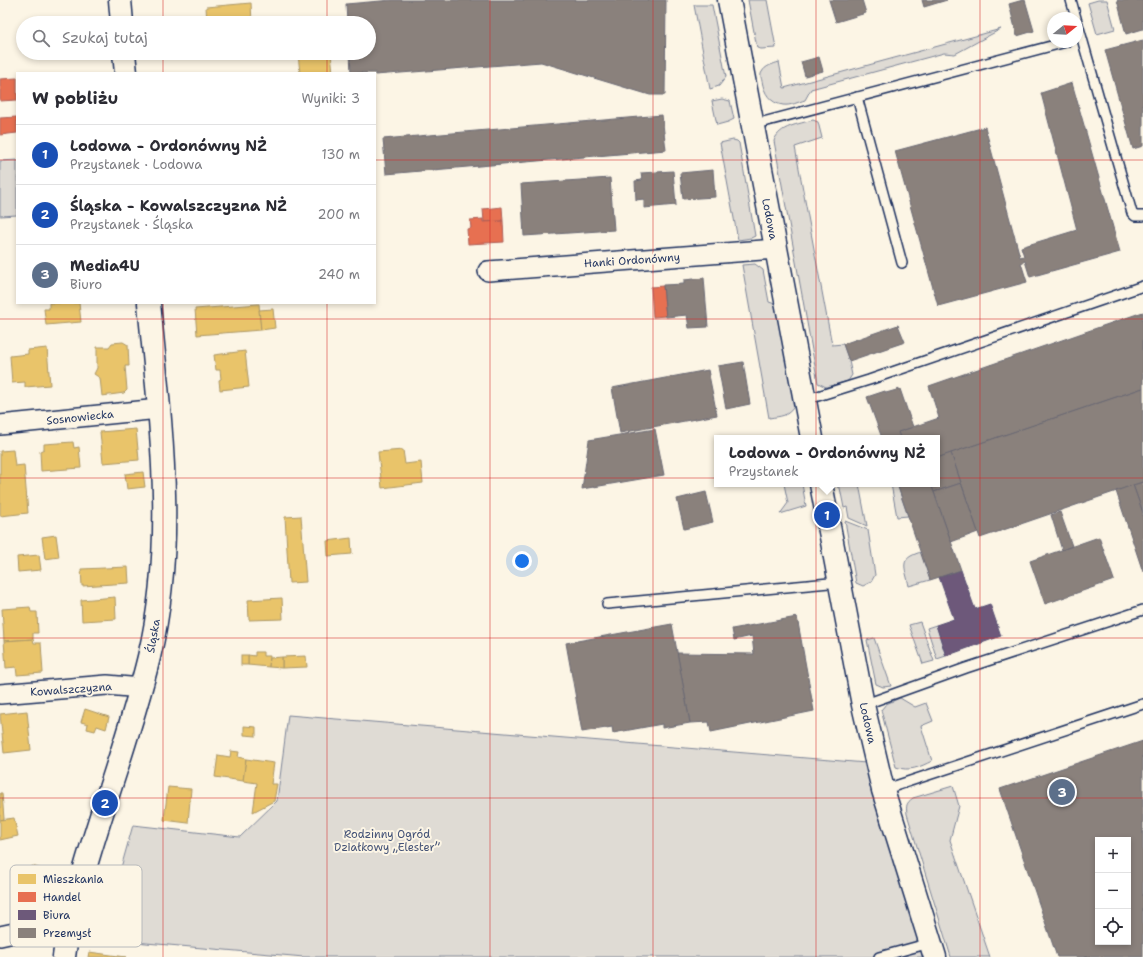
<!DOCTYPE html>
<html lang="pl">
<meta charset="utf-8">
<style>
body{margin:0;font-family:"Shantell Sans",sans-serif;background:#f7f7f7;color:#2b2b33}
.controls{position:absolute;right:12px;bottom:12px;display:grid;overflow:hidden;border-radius:0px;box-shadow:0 2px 6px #0003}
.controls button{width:36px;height:36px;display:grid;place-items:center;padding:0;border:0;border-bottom:1px solid #e1e1e2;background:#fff;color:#2b2b33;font:20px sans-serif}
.compass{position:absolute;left:1047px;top:12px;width:36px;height:36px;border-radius:50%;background:#fff;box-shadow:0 2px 6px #0003;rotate:72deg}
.you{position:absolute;left:522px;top:561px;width:14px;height:14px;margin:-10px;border:3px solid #fff;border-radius:50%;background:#1a73e8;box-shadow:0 0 0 6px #1a73e833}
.badge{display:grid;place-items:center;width:26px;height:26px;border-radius:50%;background:#b45309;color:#fff;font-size:13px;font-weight:700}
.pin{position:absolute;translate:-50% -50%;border:2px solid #fff;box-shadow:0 1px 4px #0006}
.popup{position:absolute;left:714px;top:435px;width:226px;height:52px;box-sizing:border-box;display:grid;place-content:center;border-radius:0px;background:#fff;filter:drop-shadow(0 1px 3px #0005);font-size:13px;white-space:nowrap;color:#7c7c81}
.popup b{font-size:15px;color:#2b2b33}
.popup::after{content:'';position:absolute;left:50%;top:100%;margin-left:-8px;border:8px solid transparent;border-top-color:#fff}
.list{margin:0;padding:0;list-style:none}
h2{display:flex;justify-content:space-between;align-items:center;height:52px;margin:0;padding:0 16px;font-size:17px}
h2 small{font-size:13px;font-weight:400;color:#7c7c81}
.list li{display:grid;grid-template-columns:26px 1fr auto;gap:12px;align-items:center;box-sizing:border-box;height:60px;padding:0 16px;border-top:1px solid #e1e1e2}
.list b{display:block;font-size:15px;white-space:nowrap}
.list p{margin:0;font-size:13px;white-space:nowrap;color:#7c7c81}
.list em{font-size:13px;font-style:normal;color:#7c7c81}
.icon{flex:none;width:22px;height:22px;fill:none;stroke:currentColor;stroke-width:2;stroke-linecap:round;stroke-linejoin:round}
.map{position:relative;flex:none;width:1143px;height:957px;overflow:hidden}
.search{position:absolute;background:#fff;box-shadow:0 2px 6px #0003;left:16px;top:16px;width:360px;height:44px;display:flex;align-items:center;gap:10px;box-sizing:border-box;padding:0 14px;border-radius:22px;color:#7c7c81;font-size:15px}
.panel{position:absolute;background:#fff;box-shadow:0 2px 6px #0003;left:16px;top:72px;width:360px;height:232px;border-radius:0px}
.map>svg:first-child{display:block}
.green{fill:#dfdbd4;stroke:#7d8599}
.homes{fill:#e9c46a;stroke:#ab9766}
.shops{fill:#e76f51;stroke:#aa5c55}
.offices{fill:#6d597a;stroke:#544c72}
.industry{fill:#8a817c;stroke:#696873;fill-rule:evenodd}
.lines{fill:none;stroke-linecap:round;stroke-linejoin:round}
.lane-casing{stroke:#1b2f5e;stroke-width:12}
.street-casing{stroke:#1b2f5e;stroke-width:22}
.secondary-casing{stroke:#1b2f5e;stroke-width:25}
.lane{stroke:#fcf5e5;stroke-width:9}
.street{stroke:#fcf5e5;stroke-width:19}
.secondary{stroke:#fcf5e5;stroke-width:22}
.grid{fill:none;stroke:#d62828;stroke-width:1;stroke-opacity:0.55}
.labels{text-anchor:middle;stroke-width:4;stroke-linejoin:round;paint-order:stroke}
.street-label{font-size:11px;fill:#1b2f5e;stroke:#fcf5e5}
.park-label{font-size:11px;fill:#425176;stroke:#fcf5e5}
.key{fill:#fcf5e5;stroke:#b8babc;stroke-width:1}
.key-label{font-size:11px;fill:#1b2f5e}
</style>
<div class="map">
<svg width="1143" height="957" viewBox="0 0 1143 957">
<rect width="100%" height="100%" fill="#fcf5e5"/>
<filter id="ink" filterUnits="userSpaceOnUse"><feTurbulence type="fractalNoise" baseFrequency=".025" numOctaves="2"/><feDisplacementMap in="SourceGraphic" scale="8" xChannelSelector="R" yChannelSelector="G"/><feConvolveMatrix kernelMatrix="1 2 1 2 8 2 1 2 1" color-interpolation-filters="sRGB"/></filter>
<g filter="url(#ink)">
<g class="green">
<polygon points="748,0 767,0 776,48 761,49 757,48"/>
<polygon points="1098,0 1107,0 1115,29 1097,34 1088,3"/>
<polygon points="694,5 712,5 726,77 719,86 710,89"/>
<path d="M1001 29 955 54 944 53 811 89 805 100C798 102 791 106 783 105 770 103 764 93 762 81 761 77 760 75 762 72 765 66 773 64 779 62L784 88Z"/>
<polygon points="722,99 730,101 734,119 728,122 717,125 712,101"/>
<path d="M813 120 818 122 822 138 795 147 832 345 843 344 849 361 852 375 848 381 826 387 818 383 774 141C779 126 799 124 813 120Z"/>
<polygon points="733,140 737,141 739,143 755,236 751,238 738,240 720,143"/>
<polygon points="17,160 17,215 0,216 0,161"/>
<path d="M755 264 763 270 769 302 775 304 795 405C788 417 781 416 769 418L742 265Z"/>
<polygon points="784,484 802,484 806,506 780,514 788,503"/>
<polygon points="837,484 859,484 867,526 849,518 847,507 844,508 840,488 838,488"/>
<polygon points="891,484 897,484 908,516 897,517"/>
<polygon points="845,521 868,530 875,575 871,582 863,586 856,583"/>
<path d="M921 552 930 580 909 586C905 566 898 559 921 552Z"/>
<polygon points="920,622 934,661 923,664 909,625"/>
<polygon points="936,625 946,656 937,659 927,628"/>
<polygon points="874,638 891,686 883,687 876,684 867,640"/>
<path d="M900 698 915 707 926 703 933 721 921 726 932 761C920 767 909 772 896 767L881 710 886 704Z"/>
<polygon points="288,715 866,763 923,957 304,957 101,939 133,825 240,837 277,801"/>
<path d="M953 786 959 806 950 840 990 957H951L907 814C906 806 906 803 913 798Z"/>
</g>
<g class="homes">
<polygon points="251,3 252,23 207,23 206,7"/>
<polygon points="317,53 331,53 333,73 300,73 298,54"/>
<polygon points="49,303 79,303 81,322 46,325 44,309 49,309"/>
<polygon points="259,304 261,330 197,335 195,309"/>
<polygon points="273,309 275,328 261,330 259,310"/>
<polygon points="123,342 128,345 129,366 125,366 127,390 124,393 102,396 100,378 94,374 97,368 97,347 109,347 112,343"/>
<polygon points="47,348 50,385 25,387 25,382 12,383 10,356 28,354 28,350"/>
<polygon points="245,351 249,387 220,390 219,380 221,379 220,370 216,370 214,355"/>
<polygon points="136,429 139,460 103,463 100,432"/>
<polygon points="73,442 74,448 79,447 81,468 41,471 40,451 44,449 44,444"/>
<polygon points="13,450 15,466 24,465 28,513 0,516 0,451"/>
<polygon points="403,450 405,464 421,462 423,483 382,488 378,452"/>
<polygon points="143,472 145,487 127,489 125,474"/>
<polygon points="301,516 306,582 289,583 285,517"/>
<polygon points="56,535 59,557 45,559 42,537"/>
<polygon points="351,538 352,554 328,556 327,541"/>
<polygon points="39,555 41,570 18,572 17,557"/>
<polygon points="128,567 129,583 82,586 81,569"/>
<polygon points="115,597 116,619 82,621 81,600"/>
<polygon points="282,598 283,619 249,620 248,600"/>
<polygon points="30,607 31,612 37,612 38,633 33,633 33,639 4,641 2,609"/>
<polygon points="33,639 34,643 41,643 43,673 17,675 16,667 6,668 4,641"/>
<polygon points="255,652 263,652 263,656 270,656 269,667 248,665 248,655 255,656"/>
<rect x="241" y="655" width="7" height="10"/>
<polygon points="306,656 307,667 282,668 282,657"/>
<polygon points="282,657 282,668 269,667 270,658"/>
<polygon points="85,709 109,717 106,729 97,726 95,731 87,729 88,724 81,722"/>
<polygon points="27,711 31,750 4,753 0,714"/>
<polygon points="244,726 256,727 256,736 244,735"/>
<polygon points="231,751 239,752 238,757 246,759 243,781 215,777 218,755 230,757"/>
<polygon points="246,759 274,763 271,784 277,784 274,801 253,812 257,783 243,781"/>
<polygon points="168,787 191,789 188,823 164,820"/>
<polygon points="0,793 2,793 4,819 0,820"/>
<polygon points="14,818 18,836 0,840 0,820"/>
<polygon points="32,866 55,873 52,883 64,887 57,909 45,905 17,911 12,887 27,884"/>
<polygon points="89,952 126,957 88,957"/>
</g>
<g class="shops">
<polygon points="17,78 17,100 0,101 0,79"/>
<polygon points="17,117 17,133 0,135 0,118"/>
<polygon points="502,207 503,221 484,222 483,209"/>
<polygon points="483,219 483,222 503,221 504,242 468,244 467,229 471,228 470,220"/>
<polygon points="663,286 666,316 653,317 651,287"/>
</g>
<polygon class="offices" points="961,570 975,609 990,604 1001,636 946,656 936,625 954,619 939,577"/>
<g class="industry">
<polygon points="392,0 666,0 665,95 650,95 541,62 375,75 375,73 351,73 350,53 369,53 369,23 347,23 346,4"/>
<polygon points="829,0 862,0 866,13 836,22"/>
<polygon points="922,0 947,0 924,7"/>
<polygon points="1023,0 1025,0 1034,31 1017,36 1009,4"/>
<polygon points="1117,0 1143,0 1143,29 1126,34"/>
<polygon points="1143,40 1143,146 1133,149 1105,50"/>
<polygon points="819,57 823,71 805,76 801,62"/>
<polygon points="1072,83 1120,252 1030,277 1025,261 1021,263 1027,282 938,306 895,151 985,127 1020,257 1024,256 1021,247 1077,230 1041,93"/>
<polygon points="662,115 666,150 386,174 383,139"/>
<polygon points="713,170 715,197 683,199 680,173"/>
<polygon points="673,171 676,205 644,208 644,199 636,200 635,181 642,180 641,173"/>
<polygon points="610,178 614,230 524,236 521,184"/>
<polygon points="704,278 708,327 689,328 687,315 666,317 663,285 684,284 684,280"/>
<polygon points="1143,312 1143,388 937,458 937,438 900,438 898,432 939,418 929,386"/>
<polygon points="898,325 905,342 849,361 843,344"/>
<polygon points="743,362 750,404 726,409 718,366"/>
<polygon points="708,370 717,415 620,433 612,388"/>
<polygon points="1143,388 1143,482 980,538 951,453"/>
<polygon points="900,389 913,427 898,432 900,438 882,438 867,397 885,391 886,393"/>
<polygon points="655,429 664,475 582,489 589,440"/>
<polygon points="951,453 961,483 934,492 931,484 937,484 937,458"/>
<polygon points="1143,482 1143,513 1133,485"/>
<polygon points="961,483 978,532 951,542 934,492"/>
<polygon points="897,484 931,484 961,570 930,580"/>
<polygon points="1133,485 1143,513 1143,572 1116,491"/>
<polygon points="706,492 713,522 684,529 677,499"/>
<polygon points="1060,512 1072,546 1062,550 1051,515"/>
<polygon points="1099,537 1114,580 1045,604 1030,561"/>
<polygon points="797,617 814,711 711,732 709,722 690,723 677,653 754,654 752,636 734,640 732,629"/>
<polygon points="672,624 690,723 662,728 662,724 613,733 612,727 582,732 566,643"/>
<path d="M1143 741V957H1057L1000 789ZM1098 840H1128V942H1098Z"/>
</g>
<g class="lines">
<defs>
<g id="lane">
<polyline points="1071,0 1076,18"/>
<polyline points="1077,21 1132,213 1135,216 1143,216"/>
<polyline points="857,97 902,263"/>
<polyline points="752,125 1066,42"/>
<polyline points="805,400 869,380 1143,286"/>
<polyline points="607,604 840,582"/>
<polyline points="863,705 966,668 1143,610"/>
<polyline points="883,790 1143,704"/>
<polyline points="879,957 930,943"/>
</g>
<g id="street">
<polyline points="488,271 776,249"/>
<polyline points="0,425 159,409"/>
<polyline points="0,694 107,685 141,688"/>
<polyline points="0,936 70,921"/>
</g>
<g id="secondary">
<polyline points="120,0 122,23"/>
<polyline points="729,0 812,438"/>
<polyline points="124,53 126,73"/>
<polyline points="821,484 863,705 883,790 935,957"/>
<path d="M64 957C67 930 75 904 82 879 103 804 131 732 149 657 177 540 160 421 149 303"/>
</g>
</defs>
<use href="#lane" class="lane-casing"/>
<use href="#street" class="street-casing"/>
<use href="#secondary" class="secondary-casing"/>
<use href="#lane" class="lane"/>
<use href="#street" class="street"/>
<use href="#secondary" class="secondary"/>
</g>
</g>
<path class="grid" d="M163 0V23M327 0V23M490 0V957M653 0V957M816 0V957M980 0V957M163 53V73M327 53V73M0 160H17M375 160H1143M163 303V957M327 303V957M0 319H1143M0 478H1143M0 638H1143M0 798H1143"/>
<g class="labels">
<g class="street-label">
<text transform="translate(770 219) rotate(79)" y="4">Lodowa</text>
<text transform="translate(632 260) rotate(-4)" y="4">Hanki Ordonówny</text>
<text transform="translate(80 417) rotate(-6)" y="4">Sosnowiecka</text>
<text transform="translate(153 636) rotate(-80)" y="4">Śląska</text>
<text transform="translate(71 689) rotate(-4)" y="4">Kowalszczyzna</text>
<text transform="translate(868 723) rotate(77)" y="4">Lodowa</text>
</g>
<g class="park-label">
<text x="387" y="838">Rodzinny Ogród<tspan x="387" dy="13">Działkowy „Elester”</tspan></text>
</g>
</g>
<rect x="10" y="865" width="132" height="82" rx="6" class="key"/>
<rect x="18" y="874" width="18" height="10" fill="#e9c46a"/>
<rect x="18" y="892" width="18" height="10" fill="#e76f51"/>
<rect x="18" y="910" width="18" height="10" fill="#6d597a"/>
<rect x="18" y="928" width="18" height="10" fill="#8a817c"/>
<g class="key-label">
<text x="43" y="883">Mieszkania</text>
<text x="43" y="901">Handel</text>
<text x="43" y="919">Biura</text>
<text x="43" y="937">Przemysł</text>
</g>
</svg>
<div class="controls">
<button>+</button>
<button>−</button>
<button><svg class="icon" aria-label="locate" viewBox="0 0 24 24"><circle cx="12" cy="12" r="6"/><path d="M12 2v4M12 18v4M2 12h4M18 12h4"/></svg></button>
</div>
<svg class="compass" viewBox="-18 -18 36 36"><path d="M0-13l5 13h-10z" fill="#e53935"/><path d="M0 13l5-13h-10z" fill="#7c7c81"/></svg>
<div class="you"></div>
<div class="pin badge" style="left:827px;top:515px;background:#1a4fb4">1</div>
<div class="popup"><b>Lodowa - Ordonówny NŻ</b>Przystanek</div>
<div class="pin badge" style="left:105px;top:803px;background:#1a4fb4">2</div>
<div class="pin badge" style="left:1062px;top:792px;background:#5c6f8a">3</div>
<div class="search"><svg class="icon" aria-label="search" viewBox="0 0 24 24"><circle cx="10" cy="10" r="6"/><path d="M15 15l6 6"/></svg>Szukaj tutaj</div>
<section class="panel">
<h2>W pobliżu<small>Wyniki: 3</small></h2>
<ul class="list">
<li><span class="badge" style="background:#1a4fb4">1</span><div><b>Lodowa - Ordonówny NŻ</b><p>Przystanek · Lodowa</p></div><em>130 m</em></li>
<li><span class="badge" style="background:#1a4fb4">2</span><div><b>Śląska - Kowalszczyzna NŻ</b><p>Przystanek · Śląska</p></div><em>200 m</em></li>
<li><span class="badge" style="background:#5c6f8a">3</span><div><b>Media4U</b><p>Biuro</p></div><em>240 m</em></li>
</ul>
</section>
</div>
